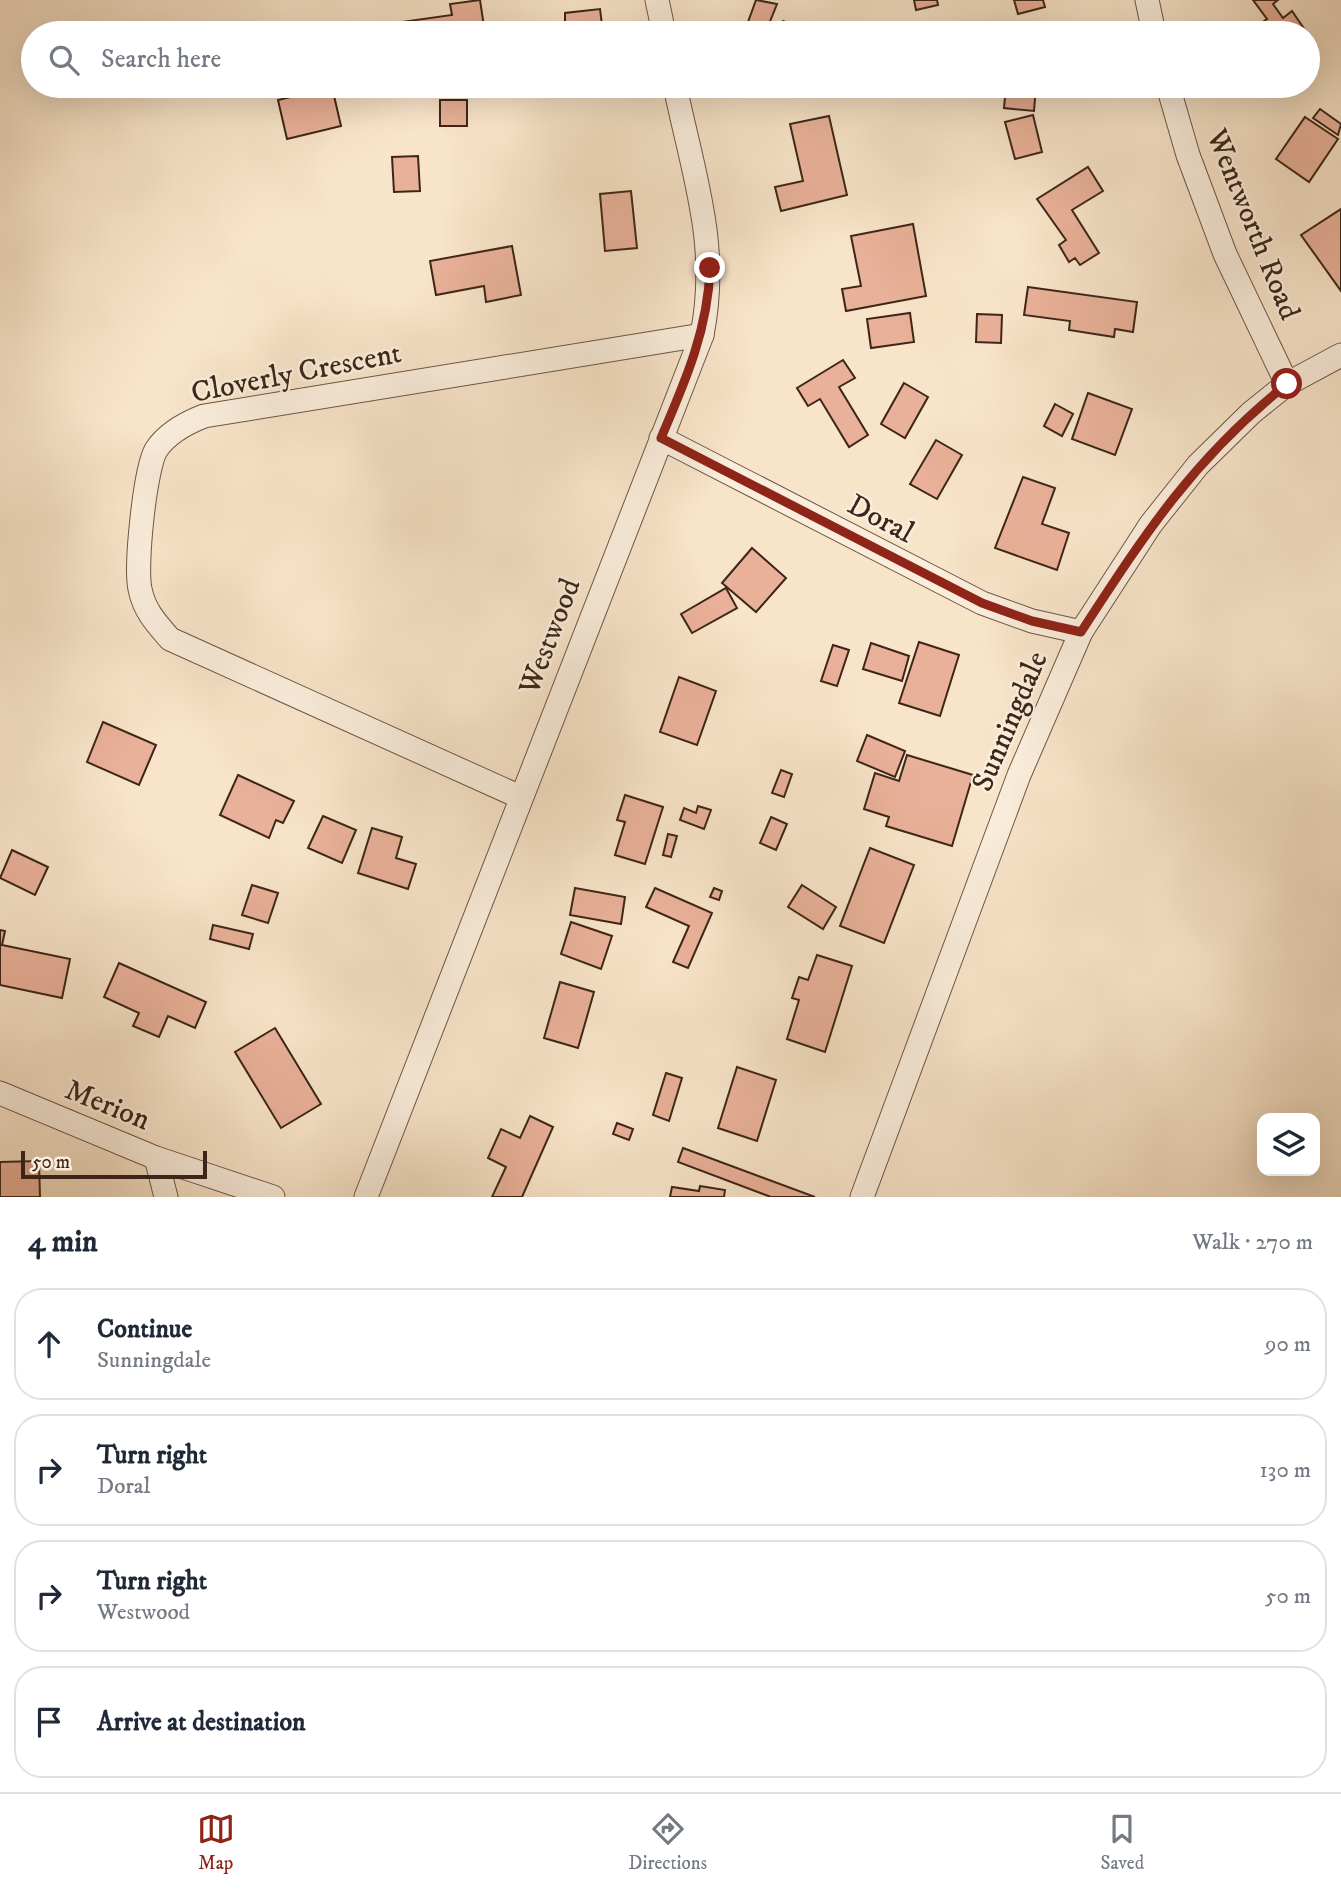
<!DOCTYPE html>
<meta charset="utf-8">
<style>
body{margin:0;font-family:"IM FELL DW Pica",serif;background:#f2f2f3;color:#1f2937}
.controls{position:absolute;right:21px;bottom:21px;display:grid;overflow:hidden;border-radius:14px;box-shadow:0 7px 28px #0002}
.controls button{width:63px;height:63px;display:grid;place-items:center;padding:0;border:0;border-bottom:2px solid #e0e1e3;background:#fff;color:#1f2937;font:35px sans-serif}
.scale{position:absolute;left:21px;bottom:18px;width:186px;box-sizing:border-box;padding-left:7px;border:4px solid #3d2618;border-top:0;font-size:19px;line-height:24px;white-space:nowrap;color:#3d2618;-webkit-text-stroke:5px #faeddc;paint-order:stroke}
.stop{position:absolute;width:21px;height:21px;margin:-16px;border:5px solid #8f2418;border-radius:50%;background:#fff}
.stop.end{background:#8f2418;border-color:#fff;box-shadow:0 2px 7px #0008}
.list{margin:0;padding:0;list-style:none}
h2{display:flex;justify-content:space-between;align-items:center;height:91px;margin:0;padding:0 28px;font-size:30px}
h2 small{font-size:23px;font-weight:400;color:#747a83}
.list li{display:grid;grid-template-columns:46px 1fr auto;gap:21px;align-items:center;box-sizing:border-box;height:112px;margin:0 14px 14px;padding:0 14px;border:2px solid #e0e1e3;border-radius:28px}
.list b{display:block;font-size:26px;white-space:nowrap}
.list p{margin:0;font-size:23px;white-space:nowrap;color:#747a83}
.list em{font-size:23px;font-style:normal;color:#747a83}
.icon{flex:none;width:38px;height:38px;fill:none;stroke:currentColor;stroke-width:2;stroke-linecap:round;stroke-linejoin:round}
.map{position:relative;flex:none;width:1341px;height:1197px;overflow:hidden}
.search{position:absolute;background:#fff;box-shadow:0 7px 28px #0002;left:21px;right:21px;top:21px;height:77px;display:flex;align-items:center;gap:18px;box-sizing:border-box;padding:0 24px;border-radius:38px;color:#747a83;font-size:26px}
.sheet{height:595px;background:#fff}
nav{display:flex;justify-content:space-around;align-items:center;box-sizing:border-box;height:98px;border-top:2px solid #e0e1e3;background:#fff;font-size:19px;color:#747a83}
nav a{display:grid;justify-items:center;gap:4px}
nav .on{color:#8f2418}
.map>svg:first-child{display:block}
.building{fill:#e9b199;stroke:#3d2618;stroke-width:2}
.lines{fill:none;stroke-linecap:round;stroke-linejoin:round}
.street-casing{stroke:#6c5644;stroke-width:25}
.street{stroke:#faeddc;stroke-width:23}
.route{stroke:#8f2418;stroke-width:9}
.labels{text-anchor:middle;stroke-width:5;stroke-linejoin:round;paint-order:stroke}
.street-label{font-size:30px;fill:#3d2618;stroke:#faeddc}
</style>
<div class="map">
<svg width="1341" height="1197" viewBox="0 0 1341 1197">
<rect width="100%" height="100%" fill="#f8e4c9"/>
<filter id="stains"><feTurbulence type="fractalNoise" baseFrequency=".00286" numOctaves="4"/><feColorMatrix values="0 0 0 0 .2 0 0 0 0 .09 0 0 0 0 .02 0 0 0 .5 -.17"/></filter>
<radialGradient id="worn" r=".72"><stop offset=".6" stop-color="#630" stop-opacity="0"/><stop offset="1" stop-color="#630" stop-opacity=".3"/></radialGradient>
<g class="building">
<polygon points="480,0 485,33 381,33 380,25 452,15 450,4"/>
<polygon points="756,0 777,4 769,24 780,29 783,21 812,32 816,22 847,33 744,33"/>
<polygon points="914,0 937,0 938,5 916,10"/>
<polygon points="1014,0 1043,0 1045,7 1018,14"/>
<polygon points="1253,0 1278,0 1273,4 1283,18 1292,11 1307,33 1264,33 1258,25 1267,19"/>
<polygon points="600,9 603,33 565,33 565,13"/>
<polygon points="1308,34 1317,47 1308,53"/>
<polygon points="1006,86 1036,86 1034,111 1004,108"/>
<polygon points="332,87 341,126 287,139 278,100"/>
<rect x="440" y="100" width="27" height="26"/>
<polygon points="1320,109 1341,124 1338,135 1313,118"/>
<polygon points="1033,115 1042,152 1015,159 1005,122"/>
<polygon points="829,116 847,195 781,211 775,187 803,181 790,124"/>
<polygon points="1305,117 1338,139 1309,182 1276,159"/>
<polygon points="418,156 420,191 394,192 392,157"/>
<polygon points="1088,167 1103,191 1072,210 1099,253 1080,265 1075,258 1069,262 1059,245 1066,240 1037,199"/>
<polygon points="631,191 637,248 605,251 600,194"/>
<polygon points="1341,209 1341,291 1301,235"/>
<polygon points="913,224 926,296 846,311 842,289 861,286 851,236"/>
<polygon points="512,246 521,295 486,302 484,286 436,295 430,261"/>
<polygon points="1028,287 1137,302 1133,332 1115,329 1114,337 1069,330 1070,321 1024,315"/>
<polygon points="910,313 914,342 871,348 867,319"/>
<polygon points="977,314 1002,315 1001,343 976,342"/>
<polygon points="843,360 855,378 839,387 868,435 849,447 820,399 808,406 797,388"/>
<polygon points="904,383 928,397 905,438 881,424"/>
<polygon points="1088,393 1132,409 1115,455 1072,439"/>
<polygon points="1055,404 1073,414 1062,436 1044,426"/>
<polygon points="936,440 962,455 937,499 910,484"/>
<polygon points="1023,477 1055,488 1042,524 1069,533 1057,570 995,548"/>
<polygon points="752,548 786,578 756,612 722,583"/>
<polygon points="726,588 737,608 692,633 681,614"/>
<polygon points="919,642 959,655 940,716 899,703"/>
<polygon points="871,643 909,656 902,681 863,669"/>
<polygon points="833,645 849,650 837,686 821,681"/>
<polygon points="679,677 716,691 697,745 660,732"/>
<polygon points="103,722 156,745 139,785 87,762"/>
<polygon points="867,735 905,751 895,777 857,761"/>
<polygon points="907,755 973,775 952,846 886,826 889,817 864,809 875,773 899,781"/>
<polygon points="781,770 792,774 784,797 772,793"/>
<polygon points="238,775 294,801 283,823 276,820 269,838 220,815"/>
<polygon points="625,795 663,807 645,864 615,855 625,822 617,820"/>
<polygon points="698,806 711,810 704,829 680,820 684,808 696,813"/>
<polygon points="323,816 356,830 342,863 308,848"/>
<polygon points="771,817 787,824 776,850 760,843"/>
<polygon points="372,828 402,837 396,858 416,864 408,889 358,873"/>
<polygon points="668,834 677,836 671,857 663,855"/>
<polygon points="870,848 914,865 884,943 840,926"/>
<polygon points="12,850 48,867 35,895 0,878"/>
<polygon points="252,885 278,893 268,923 242,915"/>
<polygon points="802,885 836,907 823,929 788,907"/>
<polygon points="575,888 625,897 621,924 570,915"/>
<polygon points="655,888 712,913 688,968 673,962 689,926 646,907"/>
<polygon points="714,888 722,891 719,900 710,897"/>
<polygon points="571,922 612,936 601,969 561,954"/>
<polygon points="213,925 253,934 249,949 210,939"/>
<polygon points="0,930 5,931 2,945 70,959 62,998 0,985"/>
<polygon points="817,955 852,966 825,1052 787,1039 799,1000 792,998 799,977 808,980"/>
<polygon points="119,963 206,1002 195,1028 168,1016 159,1037 133,1026 139,1013 104,997"/>
<polygon points="560,982 594,992 578,1048 544,1038"/>
<polygon points="275,1028 321,1104 281,1128 235,1052"/>
<polygon points="737,1067 776,1080 757,1141 718,1128"/>
<polygon points="666,1073 682,1078 669,1121 653,1115"/>
<polygon points="530,1116 553,1127 522,1197 492,1197 506,1167 488,1158 501,1129 520,1138"/>
<polygon points="617,1123 633,1129 629,1140 613,1134"/>
<polygon points="683,1148 815,1197 771,1197 678,1162"/>
<polygon points="39,1161 40,1197 0,1197 0,1162"/>
<polygon points="700,1186 725,1190 724,1197 670,1197 672,1187 699,1191"/>
</g>
<g class="lines">
<defs>
<g id="street">
<polyline points="657,0 664,33"/>
<polyline points="1147,0 1154,33"/>
<polyline points="1168,86 1188,155 1225,254 1287,384"/>
<polyline points="661,438 982,603 1032,621 1081,632"/>
<path d="M520 797 170 639C156 623 144 610 140 589 135 566 145 469 156 450 167 433 186 423 204 416L702 335"/>
<polyline points="0,1093 156,1158 273,1197"/>
<polyline points="156,1158 166,1197"/>
<path d="M366 1197 702 335C720 244 693 174 675 86"/>
<polyline points="862,1197 1019,775 1081,632 1151,524 1198,465 1251,413 1287,384 1341,355"/>
</g>
</defs>
<use href="#street" class="street-casing"/>
<use href="#street" class="street"/>
</g>
<g class="lines">
<path class="route" d="M710 268C708 330 685 382 661 438L982 603 1032 621 1081 632C1145 534 1193 459 1287 384"/>
</g>
<g class="labels">
<g class="street-label">
<text transform="translate(1254 224) rotate(68)" y="10">Wentworth Road</text>
<text transform="translate(296 372) rotate(-11)" y="10">Cloverly Crescent</text>
<text transform="translate(881 518) rotate(28)" y="10">Doral</text>
<text transform="translate(549 636) rotate(-69)" y="10">Westwood</text>
<text transform="translate(1009 721) rotate(-67)" y="10">Sunningdale</text>
<text transform="translate(108 1104) rotate(22)" y="10">Merion</text>
</g>
</g>
<rect width="100%" height="100%" filter="url(#stains)"/>
<rect width="100%" height="100%" fill="url(#worn)"/>
</svg>
<div class="controls">
<button><svg class="icon" aria-label="layers" viewBox="0 0 24 24"><path d="M12 4l9 5-9 5-9-5zM3 14l9 5 9-5"/></svg></button>
</div>
<div class="scale">50 m</div>
<div class="stop" style="left:1287px;top:384px"></div>
<div class="stop end" style="left:710px;top:268px"></div>
<div class="search"><svg class="icon" aria-label="search" viewBox="0 0 24 24"><circle cx="10" cy="10" r="6"/><path d="M15 15l6 6"/></svg>Search here</div>
</div>
<section class="sheet">
<h2>4 min<small>Walk · 270 m</small></h2>
<ul class="list">
<li><svg class="icon" aria-label="ahead" viewBox="0 0 24 24"><path d="M12 20V5M6 11l6-6 6 6"/></svg><div><b>Continue</b><p>Sunningdale</p></div><em>90 m</em></li>
<li><svg class="icon" aria-label="right" viewBox="0 0 24 24"><path d="M7 20v-9h11M14 6l5 5-5 5"/></svg><div><b>Turn right</b><p>Doral</p></div><em>130 m</em></li>
<li><svg class="icon" aria-label="right" viewBox="0 0 24 24"><path d="M7 20v-9h11M14 6l5 5-5 5"/></svg><div><b>Turn right</b><p>Westwood</p></div><em>50 m</em></li>
<li><svg class="icon" aria-label="arrive" viewBox="0 0 24 24"><path d="M6 21V4h12l-3 4 3 4H6"/></svg><div><b>Arrive at destination</b></div></li>
</ul>
</section>
<nav>
<a class="on"><svg class="icon" aria-label="map" viewBox="0 0 24 24"><path d="M3 6l6-2 6 2 6-2v14l-6 2-6-2-6 2zM9 4v14M15 6v14"/></svg>Map</a>
<a><svg class="icon" aria-label="directions" viewBox="0 0 24 24"><path d="M12 3l9 9-9 9-9-9zM9 14v-3h6M13 9l2 2-2 2"/></svg>Directions</a>
<a><svg class="icon" aria-label="saved" viewBox="0 0 24 24"><path d="M7 4h10v16l-5-4-5 4z"/></svg>Saved</a>
</nav>
